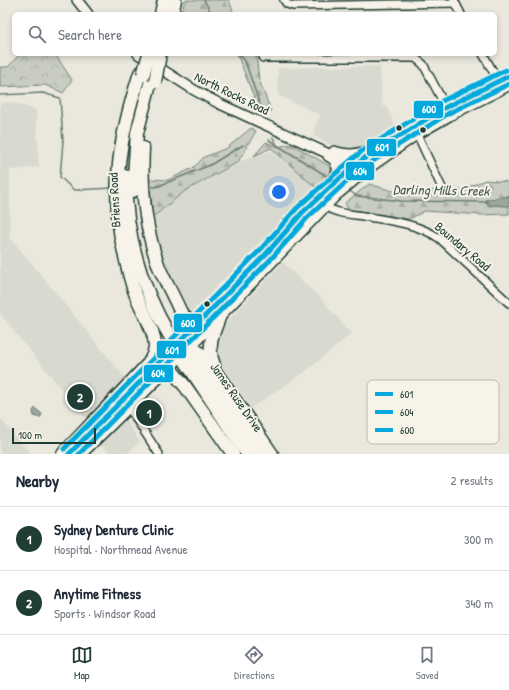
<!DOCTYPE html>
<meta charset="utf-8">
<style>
body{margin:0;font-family:"Patrick Hand",sans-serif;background:#f6f6f7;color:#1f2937}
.scale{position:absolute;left:12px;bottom:10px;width:84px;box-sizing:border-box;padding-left:4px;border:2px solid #1f3d34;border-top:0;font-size:11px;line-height:14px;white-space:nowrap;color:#1f3d34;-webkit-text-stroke:3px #f7f3e8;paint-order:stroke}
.you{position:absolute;left:279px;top:192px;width:14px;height:14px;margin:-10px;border:3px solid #fff;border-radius:50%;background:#1a73e8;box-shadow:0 0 0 6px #1a73e833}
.badge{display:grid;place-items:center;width:26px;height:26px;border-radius:50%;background:#1f3d34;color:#fff;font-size:13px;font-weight:700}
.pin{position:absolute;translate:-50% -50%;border:2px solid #fff;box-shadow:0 1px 4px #0006}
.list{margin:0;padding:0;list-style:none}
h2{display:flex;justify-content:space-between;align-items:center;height:52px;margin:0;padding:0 16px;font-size:17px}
h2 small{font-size:13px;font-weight:400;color:#747a83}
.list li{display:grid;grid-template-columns:26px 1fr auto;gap:12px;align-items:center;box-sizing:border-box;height:64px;padding:0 16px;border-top:1px solid #e0e1e3}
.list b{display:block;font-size:15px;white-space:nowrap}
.list p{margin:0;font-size:13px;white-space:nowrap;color:#747a83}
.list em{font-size:13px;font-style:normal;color:#747a83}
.icon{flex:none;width:22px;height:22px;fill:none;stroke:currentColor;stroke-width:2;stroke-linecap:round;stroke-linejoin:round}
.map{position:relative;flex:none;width:509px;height:454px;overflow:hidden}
.search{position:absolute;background:#fff;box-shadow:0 2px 6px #0003;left:12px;right:12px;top:12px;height:44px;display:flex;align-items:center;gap:10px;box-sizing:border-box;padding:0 14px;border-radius:6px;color:#747a83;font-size:15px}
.sheet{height:180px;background:#fff}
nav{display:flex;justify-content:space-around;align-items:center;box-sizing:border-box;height:56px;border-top:1px solid #e0e1e3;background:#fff;font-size:11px;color:#747a83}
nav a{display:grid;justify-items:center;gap:2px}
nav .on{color:#1f3d34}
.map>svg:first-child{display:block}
.built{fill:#d9dacf}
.forest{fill:url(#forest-firs);stroke:#74847a}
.park{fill:url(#park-crowns);stroke:#74847a}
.water{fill:#9ca69c;stroke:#6a7c72}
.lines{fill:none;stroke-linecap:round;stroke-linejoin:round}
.stream{stroke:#6a7c72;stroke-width:1.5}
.highway-tunnel{stroke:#c1c6bb;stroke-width:12;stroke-dasharray:12 6;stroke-linecap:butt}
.street-casing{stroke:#1f3d34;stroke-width:10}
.secondary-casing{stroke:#1f3d34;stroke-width:12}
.primary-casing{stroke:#1f3d34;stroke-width:13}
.highway-casing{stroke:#1f3d34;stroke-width:15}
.street{stroke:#f7f3e8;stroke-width:7}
.secondary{stroke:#f7f3e8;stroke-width:9}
.primary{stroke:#f7f3e8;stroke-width:10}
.highway{stroke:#f7f3e8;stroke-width:12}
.highway-bridge-casing{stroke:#1f3d34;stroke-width:15;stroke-linecap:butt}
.highway-bridge{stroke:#f7f3e8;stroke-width:12}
.bus-1-casing{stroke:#f7f3e8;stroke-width:8}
.bus-2-casing{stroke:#f7f3e8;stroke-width:8}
.bus-3-casing{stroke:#f7f3e8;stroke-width:8}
.bus-1{stroke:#03a9dc;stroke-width:5}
.bus-2{stroke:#03a9dc;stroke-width:5}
.bus-3{stroke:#03a9dc;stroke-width:5}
.bus-dot{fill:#1f3d34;stroke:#f7f3e8;stroke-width:1.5}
.labels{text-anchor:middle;stroke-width:4;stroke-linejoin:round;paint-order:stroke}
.street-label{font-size:13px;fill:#1f3d34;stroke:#f7f3e8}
.water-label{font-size:14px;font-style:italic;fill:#445c53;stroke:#f7f3e8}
.key{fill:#f7f3e8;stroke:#b6bcb2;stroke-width:1}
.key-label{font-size:11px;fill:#1f3d34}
.line-badge{stroke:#f7f3e8;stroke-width:1.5}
.badge-label{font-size:11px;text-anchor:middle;font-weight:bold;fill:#fff}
</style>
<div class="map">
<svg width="509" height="454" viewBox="0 0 509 454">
<defs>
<pattern id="forest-firs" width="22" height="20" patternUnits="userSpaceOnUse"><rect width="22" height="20" fill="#c8ccc1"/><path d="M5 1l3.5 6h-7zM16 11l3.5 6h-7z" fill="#abb0a6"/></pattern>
<pattern id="park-crowns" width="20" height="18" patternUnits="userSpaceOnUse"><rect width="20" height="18" fill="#c8ccc1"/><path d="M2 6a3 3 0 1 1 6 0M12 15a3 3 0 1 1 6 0" fill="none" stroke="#abb0a6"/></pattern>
</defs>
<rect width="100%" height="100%" fill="#eae8dd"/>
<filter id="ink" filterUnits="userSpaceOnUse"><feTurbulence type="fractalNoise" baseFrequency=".025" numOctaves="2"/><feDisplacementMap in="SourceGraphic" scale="8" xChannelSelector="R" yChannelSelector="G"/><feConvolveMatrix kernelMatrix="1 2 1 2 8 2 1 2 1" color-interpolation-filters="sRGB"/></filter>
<g filter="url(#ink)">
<g class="built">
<polygon points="380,66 382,107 386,105 396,128 359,148 341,149 315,137 313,131 320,115 278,95 278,68"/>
<polygon points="12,102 36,110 39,167 10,170 10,237 126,379 87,420 0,314 0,103"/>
<polygon points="271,151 315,186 191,313 185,309 162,259 153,217 185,191 238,162"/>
<polygon points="283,262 305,284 321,298 351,334 305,372 251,408 221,365 216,356 215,348 223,326"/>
<polygon points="0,418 31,454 0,454"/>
<polygon points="126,420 140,442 126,454 112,454 98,443"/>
</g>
<g class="forest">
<polygon points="185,0 229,0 234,14 203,14 199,12 198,14 181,14"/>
<polygon points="237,54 256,54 259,80 271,111 258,107"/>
<polygon points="251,128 256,131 238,162 185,191 153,217 149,179 168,180 193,168 204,157 227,148"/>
<polygon points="266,142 278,147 291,144 328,165 331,171 316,188 271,148 254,156"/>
<polygon points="485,180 509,182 509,196 485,200 489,205 509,206 509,214 483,215 425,211 409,219 348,209 345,203 369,184 393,191 461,190"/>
</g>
<polygon class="park" points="20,54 55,54 72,80 63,93 45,85 0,87 0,67 8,67"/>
<g class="water">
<polygon points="509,196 509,206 489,205 485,200"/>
<polygon points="35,408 42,414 40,418 34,416 33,411"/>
</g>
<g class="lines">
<g class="stream">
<polyline points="204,0 212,14"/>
<polyline points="239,54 245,61 260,105"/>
<polyline points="0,95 43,93 60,98 63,141 60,177 74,190 113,188"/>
<polyline points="273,138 276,143"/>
<polyline points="269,140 330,178"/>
<polyline points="148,187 156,187 210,165 243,145"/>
<polyline points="348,190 357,196 402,201 488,202"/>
</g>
<polyline class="highway-tunnel" points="177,332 188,350"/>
<defs>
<g id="street">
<polyline points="284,0 287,4 293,6 455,3"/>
<polyline points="454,0 461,14"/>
<polyline points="483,54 499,82"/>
<polyline points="263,58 415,58 423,64 448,111"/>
<polyline points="417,134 442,188"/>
<path d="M325 206C337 214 349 214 363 216 390 221 416 223 439 238L509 303"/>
<polyline points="129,408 159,454"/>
</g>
<g id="secondary">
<polyline points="77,0 88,14"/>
<polyline points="138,54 194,90 220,104 355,166 360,171"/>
<path d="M334 151C353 157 359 153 377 147"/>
<polyline points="328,156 334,160 338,170 328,187"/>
</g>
<g id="primary">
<polyline points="87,437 266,254 302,213 339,179 366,157 446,107 509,76"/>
<polyline points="81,454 188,349 335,196 367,169 417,134 450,115 509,85"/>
</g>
<g id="highway">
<polyline points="161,14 164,0"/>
<polyline points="172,14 175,0"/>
<path d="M143 148C141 187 145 229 159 267 165 283 188 320 187 334"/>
<path d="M125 176C125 235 141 288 171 338"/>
<polyline points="133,191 137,133 151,80"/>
<path d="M181 313C188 321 192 324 202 318"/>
<polyline points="188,349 196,350 206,358 272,454"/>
<polyline points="191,355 260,454"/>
<polyline points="185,361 247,454"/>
<path d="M214 365C206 345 214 332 221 313"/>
<polyline points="165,372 173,372 185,386 233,454"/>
<path d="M63 454 148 364C152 358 155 352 155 345 154 327 141 310 135 293 130 280 127 266 124 252 109 191 121 131 140 73"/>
</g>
</defs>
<use href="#street" class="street-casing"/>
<use href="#secondary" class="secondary-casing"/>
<use href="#primary" class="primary-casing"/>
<use href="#highway" class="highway-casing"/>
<use href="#street" class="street"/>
<use href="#secondary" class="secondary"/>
<use href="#primary" class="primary"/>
<use href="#highway" class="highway"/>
<defs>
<g id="highway-bridge">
<polyline points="143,75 149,54"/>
<polyline points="155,82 160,54"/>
</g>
</defs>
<use href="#highway-bridge" class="highway-bridge-casing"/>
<use href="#highway-bridge" class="highway-bridge"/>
<defs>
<polyline id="bus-1" points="69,454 266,254 302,213 339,179 366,157 446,107 509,76"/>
<polyline id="bus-2" points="79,454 271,259 307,218 344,184 370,163 449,113 509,84"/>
<polyline id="bus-3" points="64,449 261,249 297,208 335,174 362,151 442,101 506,70"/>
</defs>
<use href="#bus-1" class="bus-1-casing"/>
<use href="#bus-2" class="bus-2-casing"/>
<use href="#bus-3" class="bus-3-casing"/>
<use href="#bus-1" class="bus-1"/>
<use href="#bus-2" class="bus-2"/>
<use href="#bus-3" class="bus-3"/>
</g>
</g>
<g class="bus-dot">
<circle cx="399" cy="128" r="3.5"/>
<circle cx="423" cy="130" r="3.5"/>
<circle cx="207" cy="304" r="3.5"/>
</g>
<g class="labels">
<g class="street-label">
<text transform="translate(232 93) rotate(26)" y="5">North Rocks Road</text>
<text transform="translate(114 200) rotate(-93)" y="5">Briens Road</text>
<text transform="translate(463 246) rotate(40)" y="5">Boundary Road</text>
<text transform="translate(237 397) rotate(55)" y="5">James Ruse Drive</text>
</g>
<g class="water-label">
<text transform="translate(441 190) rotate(1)" y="5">Darling Mills Creek</text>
</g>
</g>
<rect x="367" y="380" width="132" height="64" rx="6" class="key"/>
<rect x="375" y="392" width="18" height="4" fill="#03a9dc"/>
<rect x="375" y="410" width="18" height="4" fill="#03a9dc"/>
<rect x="375" y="428" width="18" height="4" fill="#03a9dc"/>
<g class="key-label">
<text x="400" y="398">601</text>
<text x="400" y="416">604</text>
<text x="400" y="434">600</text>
</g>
<g class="line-badge">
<rect x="413" y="100" width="31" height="19" rx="4" fill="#03a9dc"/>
<rect x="366" y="138" width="31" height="19" rx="4" fill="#03a9dc"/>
<rect x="345" y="161" width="30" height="20" rx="4" fill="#03a9dc"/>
<rect x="173" y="313" width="30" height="20" rx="4" fill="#03a9dc"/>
<rect x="156" y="340" width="31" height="19" rx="4" fill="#03a9dc"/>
<rect x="143" y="364" width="31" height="19" rx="4" fill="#03a9dc"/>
</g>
<g class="badge-label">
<text x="429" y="113">600</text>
<text x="382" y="151">601</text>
<text x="360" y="175">604</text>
<text x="188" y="327">600</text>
<text x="172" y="354">601</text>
<text x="158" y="377">604</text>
</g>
</svg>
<div class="scale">100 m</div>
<div class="you"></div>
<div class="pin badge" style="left:149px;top:413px">1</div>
<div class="pin badge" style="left:80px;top:397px">2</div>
<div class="search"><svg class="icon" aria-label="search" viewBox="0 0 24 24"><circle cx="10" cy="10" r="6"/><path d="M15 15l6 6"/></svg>Search here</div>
</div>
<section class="sheet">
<h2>Nearby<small>2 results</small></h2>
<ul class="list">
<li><span class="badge">1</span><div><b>Sydney Denture Clinic</b><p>Hospital · Northmead Avenue</p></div><em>300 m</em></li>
<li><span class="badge">2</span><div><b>Anytime Fitness</b><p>Sports · Windsor Road</p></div><em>340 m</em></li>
</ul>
</section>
<nav>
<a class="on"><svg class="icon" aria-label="map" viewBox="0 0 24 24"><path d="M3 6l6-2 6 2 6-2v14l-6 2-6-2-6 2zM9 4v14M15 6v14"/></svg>Map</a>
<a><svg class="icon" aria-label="directions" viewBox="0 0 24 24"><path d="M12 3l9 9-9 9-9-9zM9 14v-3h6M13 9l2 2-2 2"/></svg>Directions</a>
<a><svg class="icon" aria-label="saved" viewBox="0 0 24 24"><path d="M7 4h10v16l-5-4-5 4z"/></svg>Saved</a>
</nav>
